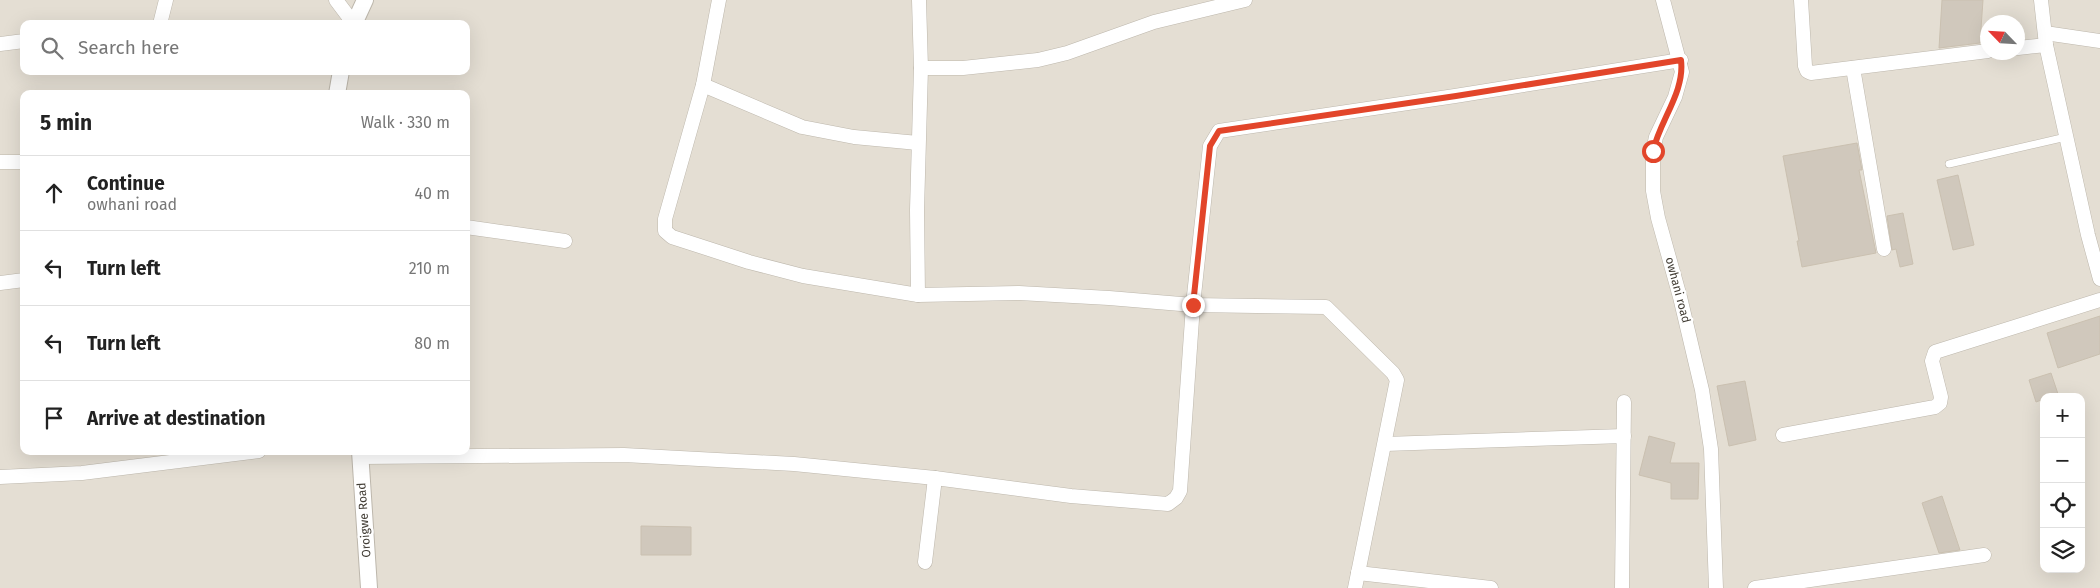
<!DOCTYPE html>
<meta charset="utf-8">
<style>
body{margin:0;font-family:"Fira Sans",sans-serif;background:#f6f6f6;color:#222}
.controls{position:absolute;right:15px;bottom:15px;display:grid;overflow:hidden;border-radius:10px;box-shadow:0 5px 20px #0002}
.controls button{width:45px;height:45px;display:grid;place-items:center;padding:0;border:0;border-bottom:1px solid #e0e0e0;background:#fff;color:#222;font:25px sans-serif}
.compass{position:absolute;left:1980px;top:15px;width:45px;height:45px;border-radius:50%;background:#fff;box-shadow:0 5px 20px #0002;rotate:295deg}
.stop{position:absolute;width:15px;height:15px;margin:-11px;border:4px solid #e2452a;border-radius:50%;background:#fff}
.stop.end{background:#e2452a;border-color:#fff;box-shadow:0 1px 5px #0008}
.list{margin:0;padding:0;list-style:none}
h2{display:flex;justify-content:space-between;align-items:center;height:65px;margin:0;padding:0 20px;font-size:21px}
h2 small{font-size:16px;font-weight:400;color:#767676}
.list li{display:grid;grid-template-columns:32px 1fr auto;gap:15px;align-items:center;box-sizing:border-box;height:75px;padding:0 20px;border-top:1px solid #e0e0e0}
.list b{display:block;font-size:19px;white-space:nowrap}
.list p{margin:0;font-size:16px;white-space:nowrap;color:#767676}
.list em{font-size:16px;font-style:normal;color:#767676}
.icon{flex:none;width:28px;height:28px;fill:none;stroke:currentColor;stroke-width:2;stroke-linecap:round;stroke-linejoin:round}
.map{position:relative;flex:none;width:2100px;height:588px;overflow:hidden}
.search{position:absolute;background:#fff;box-shadow:0 5px 20px #0002;left:20px;top:20px;width:450px;height:55px;display:flex;align-items:center;gap:12px;box-sizing:border-box;padding:0 18px;border-radius:10px;color:#767676;font-size:19px}
.panel{position:absolute;background:#fff;box-shadow:0 5px 20px #0002;left:20px;top:90px;width:450px;height:365px;border-radius:10px}
.map>svg:first-child{display:block}
.residential{fill:#e4ded3;fill-rule:evenodd}
.building{fill:#d0c8bc;stroke:#cac0b0}
.lines{fill:none;stroke-linecap:round;stroke-linejoin:round}
.service-casing{stroke:#bdb7ac;stroke-width:8}
.minor-casing{stroke:#bdb7ac;stroke-width:15}
.tertiary-casing{stroke:#bdb7ac;stroke-width:18}
.service{stroke:#fff;stroke-width:7}
.minor{stroke:#fff;stroke-width:14}
.tertiary{stroke:#fff;stroke-width:16}
.route{stroke:#e2452a;stroke-width:6}
.labels{text-anchor:middle;stroke-width:4.5;stroke-linejoin:round;paint-order:stroke}
.street-label{font-size:12px;fill:#423d35;stroke:#fff}
</style>
<div class="map">
<svg width="2100" height="588" viewBox="0 0 2100 588">
<rect width="100%" height="100%" fill="#f0ede5"/>
<path class="residential" d="M0 0H2100V588H0ZM1988 22H2018V52H1988ZM24 24H466V71H24ZM24 94H466V451H24ZM2044 397H2081V569H2044Z"/>
<g class="building">
<polygon points="1942,0 1983,0 1980,43 1939,48"/>
<polygon points="1857,143 1862,170 1859,170 1876,253 1802,267 1797,241 1799,241 1783,156"/>
<polygon points="1958,175 1974,245 1953,250 1937,180"/>
<polygon points="1903,213 1913,264 1900,267 1896,249 1892,250 1887,216"/>
<polygon points="2100,316 2100,354 2058,368 2047,333"/>
<polygon points="2051,373 2058,394 2044,397 2044,399 2036,402 2029,380"/>
<polygon points="1745,381 1756,440 1729,446 1717,386"/>
<polygon points="1649,436 1675,443 1670,463 1699,463 1698,499 1671,499 1671,483 1639,475"/>
<polygon points="1942,496 1960,550 1939,553 1922,503"/>
<polygon points="641,526 691,527 691,555 641,555"/>
</g>
<g class="lines">
<defs>
<polyline id="service" points="1949,164 2066,137"/>
<g id="minor">
<polyline points="336,0 354,24"/>
<polyline points="719,0 703,85 665,219 665,231 672,237 749,262 803,276 918,295 1019,293 1109,298 1193,305 1326,307 1393,373 1397,380 1355,588"/>
<polyline points="1663,0 1682,72 1675,97 1656,137 1653,151 1653,191 1658,218 1680,297 1702,390 1711,449 1716,588"/>
<polyline points="1801,0 1805,66 1807,71 1811,73 1988,51"/>
<polyline points="2041,0 2046,45 2088,235 2100,279"/>
<polyline points="160,24 166,0"/>
<polyline points="2045,33 2100,41"/>
<polyline points="0,44 24,41"/>
<polyline points="2018,48 2046,45"/>
<polyline points="921,68 963,68 1038,60 1067,53 1154,22 1245,0"/>
<polyline points="1853,68 1884,249"/>
<polyline points="703,85 802,127 854,137 918,143"/>
<polyline points="0,162 24,162"/>
<polyline points="466,227 565,241"/>
<polyline points="0,283 24,280"/>
<polyline points="918,295 917,210 921,68 919,0"/>
<polyline points="1783,435 1935,407 1940,403 1941,397 1932,361 1935,352 2100,300"/>
<polyline points="1385,444 1624,436"/>
<polyline points="360,457 624,455 794,464 935,478 1071,496 1168,504 1176,498 1180,491 1193,305 1210,146 1219,131 1455,96 1681,60"/>
<polyline points="0,477 82,473 259,451"/>
<polyline points="925,562 935,478"/>
<polyline points="1358,573 1491,588"/>
<polyline points="1622,588 1624,402"/>
<polyline points="1755,588 1984,555"/>
</g>
<g id="tertiary">
<polyline points="354,24 365,0"/>
<polyline points="337,94 341,71"/>
<polyline points="360,451 369,588"/>
</g>
</defs>
<use href="#service" class="service-casing"/>
<use href="#minor" class="minor-casing"/>
<use href="#tertiary" class="tertiary-casing"/>
<use href="#service" class="service"/>
<use href="#minor" class="minor"/>
<use href="#tertiary" class="tertiary"/>
</g>
<g class="lines">
<path class="route" d="M1193 305 1210 146 1219 131 1456 96 1681 60C1685 92 1660 120 1653 151"/>
</g>
<g class="labels">
<g class="street-label">
<text transform="translate(1678 290) rotate(75)" y="4">owhani road</text>
<text transform="translate(364 520) rotate(-94)" y="4">Oroigwe Road</text>
</g>
</g>
</svg>
<div class="controls">
<button>+</button>
<button>−</button>
<button><svg class="icon" aria-label="locate" viewBox="0 0 24 24"><circle cx="12" cy="12" r="6"/><path d="M12 2v4M12 18v4M2 12h4M18 12h4"/></svg></button>
<button><svg class="icon" aria-label="layers" viewBox="0 0 24 24"><path d="M12 4l9 5-9 5-9-5zM3 14l9 5 9-5"/></svg></button>
</div>
<svg class="compass" viewBox="-18 -18 36 36"><path d="M0-13l5 13h-10z" fill="#e53935"/><path d="M0 13l5-13h-10z" fill="#767676"/></svg>
<div class="stop" style="left:1653px;top:151px"></div>
<div class="stop end" style="left:1193px;top:305px"></div>
<div class="search"><svg class="icon" aria-label="search" viewBox="0 0 24 24"><circle cx="10" cy="10" r="6"/><path d="M15 15l6 6"/></svg>Search here</div>
<section class="panel">
<h2>5 min<small>Walk · 330 m</small></h2>
<ul class="list">
<li><svg class="icon" aria-label="ahead" viewBox="0 0 24 24"><path d="M12 20V5M6 11l6-6 6 6"/></svg><div><b>Continue</b><p>owhani road</p></div><em>40 m</em></li>
<li><svg class="icon" aria-label="left" viewBox="0 0 24 24"><path d="M17 20v-9H6M10 6l-5 5 5 5"/></svg><div><b>Turn left</b></div><em>210 m</em></li>
<li><svg class="icon" aria-label="left" viewBox="0 0 24 24"><path d="M17 20v-9H6M10 6l-5 5 5 5"/></svg><div><b>Turn left</b></div><em>80 m</em></li>
<li><svg class="icon" aria-label="arrive" viewBox="0 0 24 24"><path d="M6 21V4h12l-3 4 3 4H6"/></svg><div><b>Arrive at destination</b></div></li>
</ul>
</section>
</div>
